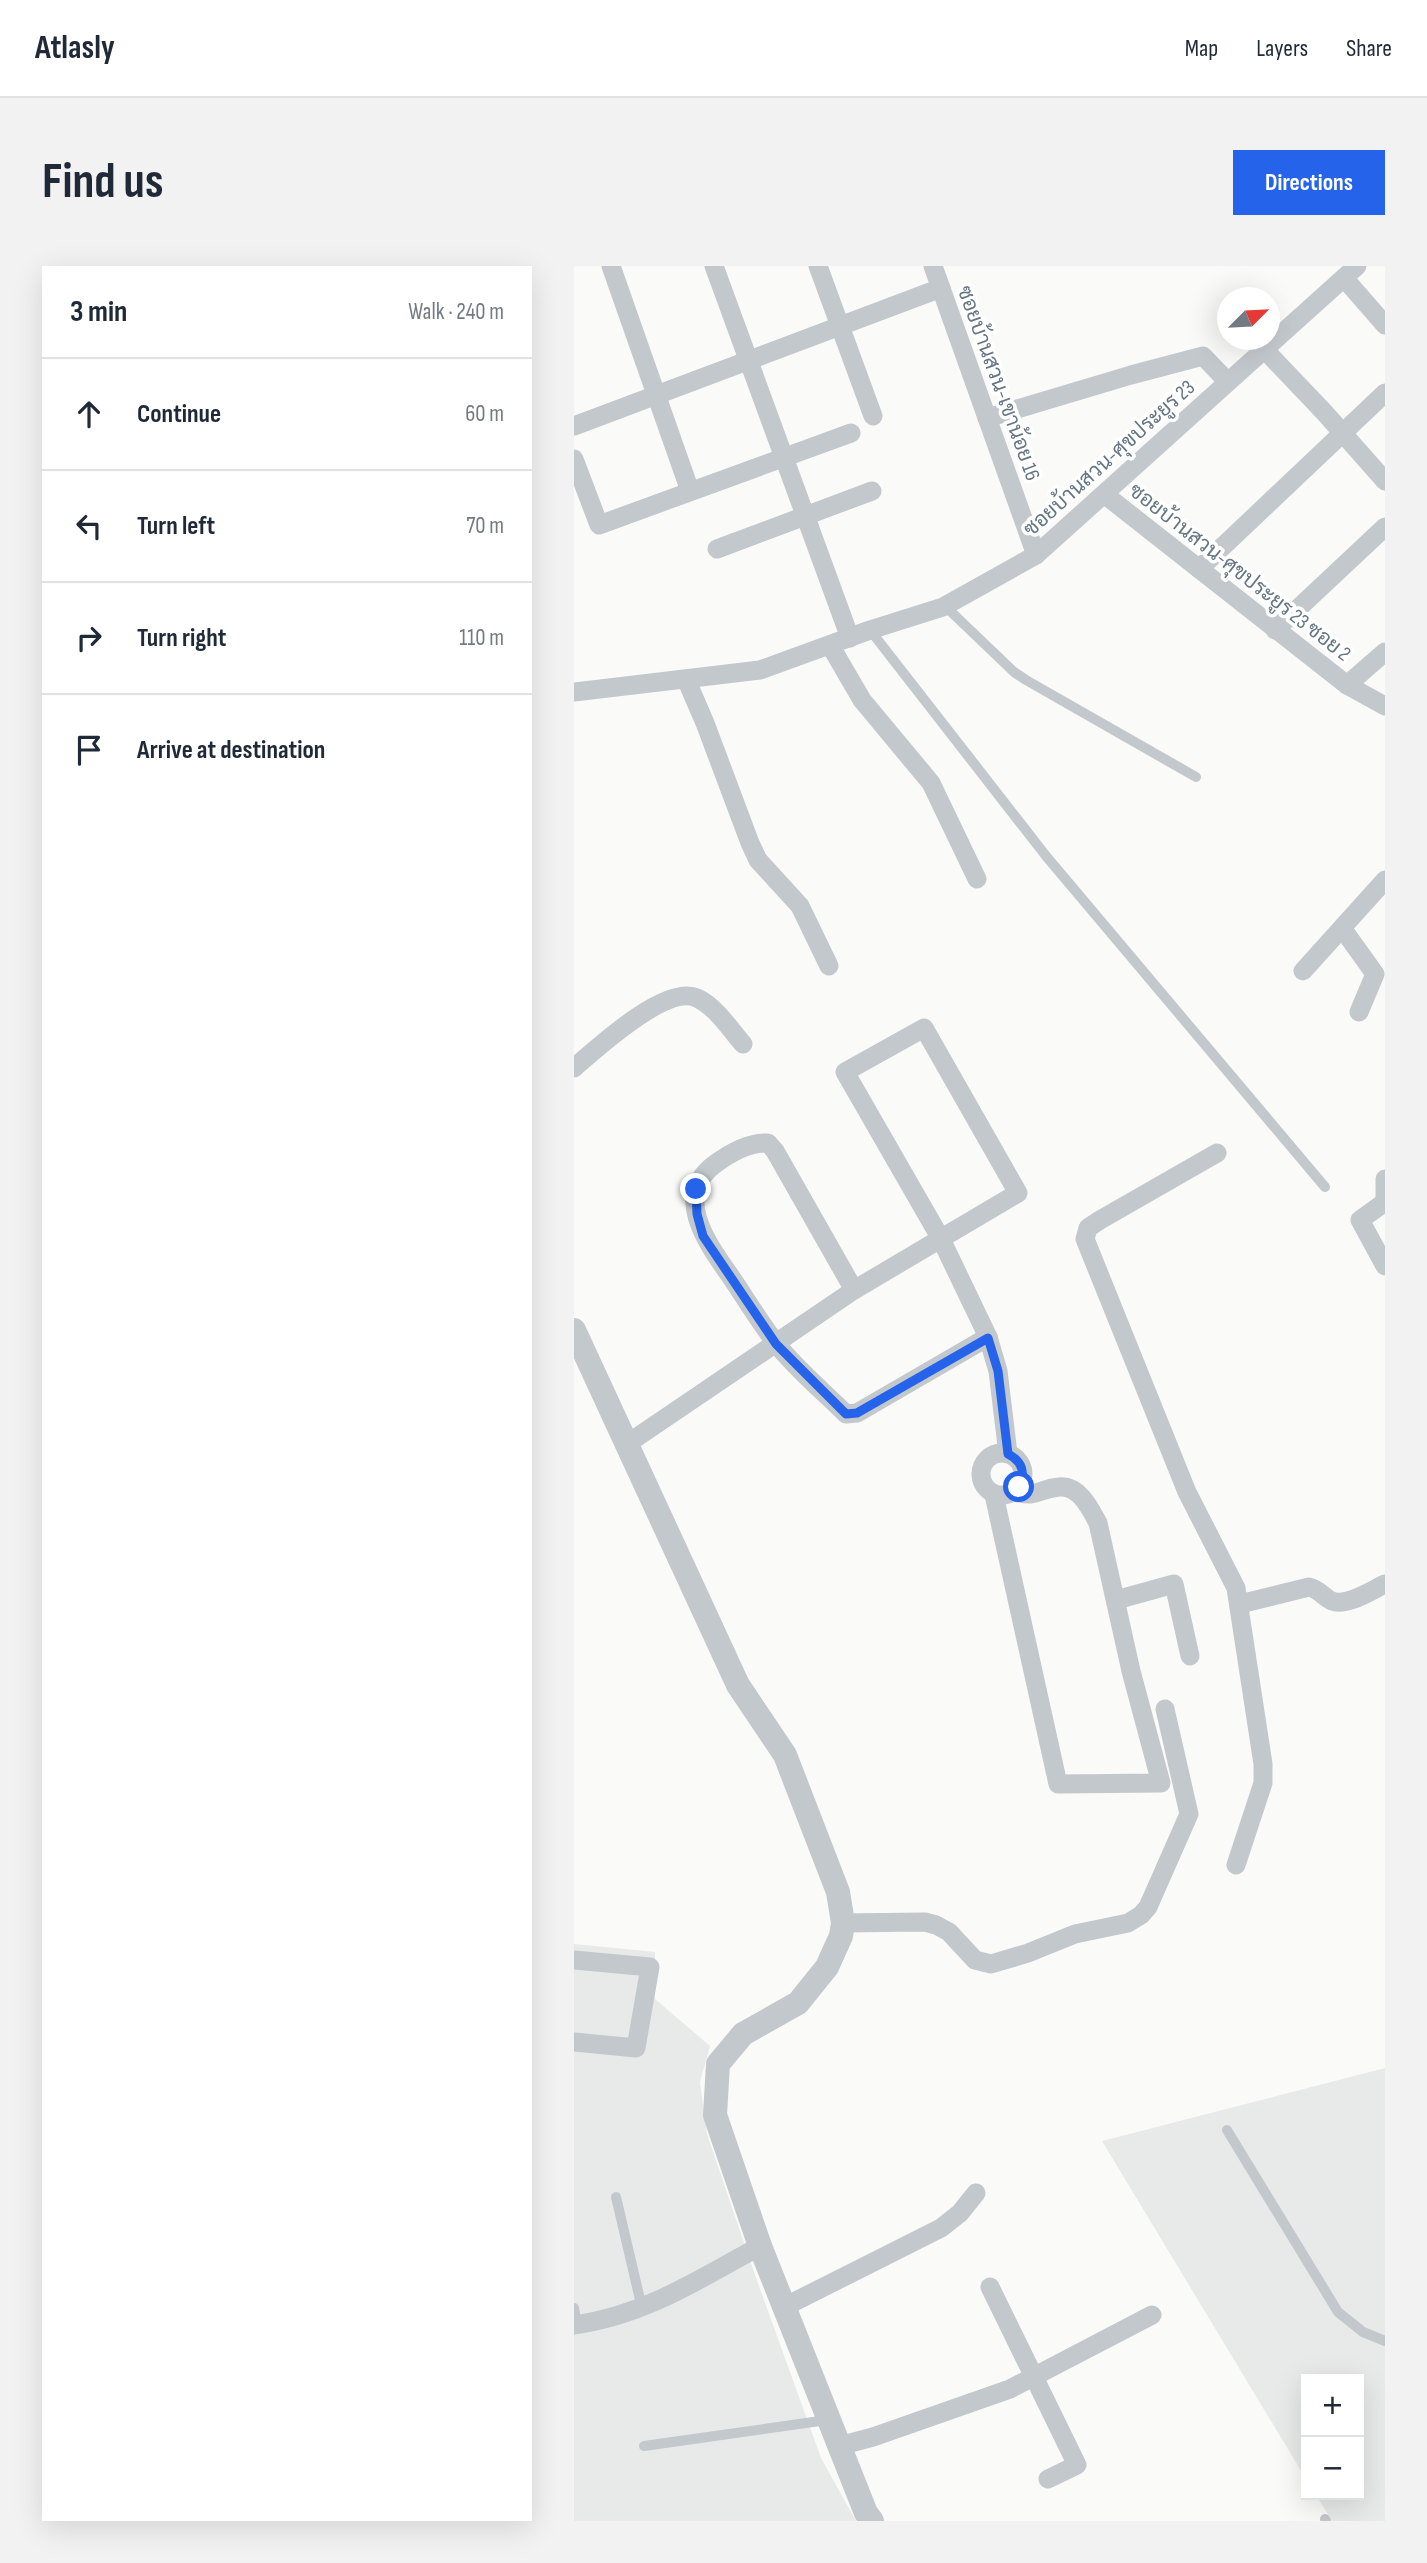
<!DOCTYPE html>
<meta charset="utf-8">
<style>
body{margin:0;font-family:"Sofia Sans Condensed",Sarabun,sans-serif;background:#f2f2f3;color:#1f2937}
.controls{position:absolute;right:21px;bottom:21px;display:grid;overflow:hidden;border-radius:0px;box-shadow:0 7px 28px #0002}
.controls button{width:63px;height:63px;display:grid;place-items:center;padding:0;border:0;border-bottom:2px solid #e0e1e3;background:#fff;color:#1f2937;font:35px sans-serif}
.compass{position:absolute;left:643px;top:21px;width:63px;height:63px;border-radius:50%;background:#fff;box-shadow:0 7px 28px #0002;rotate:66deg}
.stop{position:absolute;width:21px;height:21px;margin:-16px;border:5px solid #2563eb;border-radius:50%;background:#fff}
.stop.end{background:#2563eb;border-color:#fff;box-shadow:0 2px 7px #0008}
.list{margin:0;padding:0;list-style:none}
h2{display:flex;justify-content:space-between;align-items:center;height:91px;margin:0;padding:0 28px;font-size:30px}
h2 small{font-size:23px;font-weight:400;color:#747a83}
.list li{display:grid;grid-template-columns:46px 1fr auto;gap:21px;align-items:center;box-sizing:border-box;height:112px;padding:0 28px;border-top:2px solid #e0e1e3}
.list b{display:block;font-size:26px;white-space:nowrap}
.list em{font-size:23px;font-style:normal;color:#747a83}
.icon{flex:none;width:38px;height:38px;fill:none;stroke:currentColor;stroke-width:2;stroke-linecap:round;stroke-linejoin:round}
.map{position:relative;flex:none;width:811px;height:2255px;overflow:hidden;border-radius:0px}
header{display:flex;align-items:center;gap:42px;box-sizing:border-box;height:98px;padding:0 35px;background:#fff;border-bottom:2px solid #e0e1e3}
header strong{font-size:33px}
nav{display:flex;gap:38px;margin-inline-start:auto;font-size:24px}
.intro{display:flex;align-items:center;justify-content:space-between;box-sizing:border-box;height:168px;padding:0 42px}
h1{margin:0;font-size:49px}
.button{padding:18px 32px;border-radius:0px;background:#2563eb;color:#fff;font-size:24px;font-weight:700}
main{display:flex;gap:42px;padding:0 42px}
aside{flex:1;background:#fff;border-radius:0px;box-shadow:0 7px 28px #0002}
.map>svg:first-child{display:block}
.built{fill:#e8e9e9}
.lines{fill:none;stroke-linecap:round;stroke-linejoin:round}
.service{stroke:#c3c8cc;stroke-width:10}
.minor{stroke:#c3c8cc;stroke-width:19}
.tertiary{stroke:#c3c8cc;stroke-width:24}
.route{stroke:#2563eb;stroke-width:9}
.labels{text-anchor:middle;stroke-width:7;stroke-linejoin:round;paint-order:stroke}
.street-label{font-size:21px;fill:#657683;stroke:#fff}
</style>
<header>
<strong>Atlasly</strong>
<nav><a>Map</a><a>Layers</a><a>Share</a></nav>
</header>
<div class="intro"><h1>Find us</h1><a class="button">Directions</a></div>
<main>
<aside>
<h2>3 min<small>Walk · 240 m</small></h2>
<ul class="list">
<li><svg class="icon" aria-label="ahead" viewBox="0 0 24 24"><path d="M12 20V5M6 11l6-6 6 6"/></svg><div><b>Continue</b></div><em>60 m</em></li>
<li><svg class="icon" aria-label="left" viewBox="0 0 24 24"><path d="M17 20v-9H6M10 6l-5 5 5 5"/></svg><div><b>Turn left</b></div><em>70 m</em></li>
<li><svg class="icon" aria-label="right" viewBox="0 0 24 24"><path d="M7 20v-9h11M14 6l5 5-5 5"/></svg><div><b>Turn right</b></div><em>110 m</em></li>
<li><svg class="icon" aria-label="arrive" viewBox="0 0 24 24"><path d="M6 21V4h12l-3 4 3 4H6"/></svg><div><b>Arrive at destination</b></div></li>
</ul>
</aside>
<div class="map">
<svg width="811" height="2255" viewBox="0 0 811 2255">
<rect width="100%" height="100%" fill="#fafaf8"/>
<g class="built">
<polygon points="0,1678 81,1686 81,1733 136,1780 126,1816 133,1868 180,2006 247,2192 282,2255 0,2255"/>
<polygon points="811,1802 811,2255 758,2255 742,2229 785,2229 785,2113 732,2113 732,2213 528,1875"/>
</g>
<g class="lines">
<g class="service">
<polyline points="371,340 440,406 452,414 622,511"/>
<polyline points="296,364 472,590 751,921"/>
<polyline points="653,1864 764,2046 789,2066 811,2075"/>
<polyline points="42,1931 68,2042"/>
<polyline points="0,2042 3,2058"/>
<polyline points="70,2180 253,2154"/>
<polyline points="751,2253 752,2255"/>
</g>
<g class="minor">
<polyline points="37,0 116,225"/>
<polyline points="140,0 276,372"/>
<polyline points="244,0 299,150"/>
<polyline points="359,0 462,289"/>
<polyline points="770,12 811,59"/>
<polyline points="690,83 750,146 811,215"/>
<polyline points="413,152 557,109 629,90 654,116"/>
<polyline points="0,160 367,22"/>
<polyline points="0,193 25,259 277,167"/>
<polyline points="530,228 773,419 811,440"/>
<polyline points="143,283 298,225"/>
<polyline points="625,303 811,127"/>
<polyline points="701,364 811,261"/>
<polyline points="256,379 288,434 357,517 403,613"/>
<polyline points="112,413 131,457 176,577 184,594 226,640 255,700"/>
<polyline points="773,419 811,386"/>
<polyline points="0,426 186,404 296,364 369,341 462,289 783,0"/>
<polyline points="768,662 801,708 785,746"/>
<polyline points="729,705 811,614"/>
<path d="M0 802C23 782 92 718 123 732 141 740 156 763 169 778"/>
<polyline points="643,887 526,954 514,962 511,973 613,1226 662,1322 689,1498 689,1517 662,1599"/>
<polyline points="811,913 811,936 786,954 811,1000"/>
<path d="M280 1024 201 885 194 877C175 876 156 887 141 898 96 931 137 982 159 1014 173 1035 186 1056 201 1076 221 1102 249 1125 272 1148L283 1147 414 1071"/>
<polyline points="53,1178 280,1024 444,927 350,762 271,806 367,973 414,1071 424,1105 434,1188"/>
<circle cx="428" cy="1208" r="21"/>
<path d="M420 1229 484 1518 587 1517 557 1405 524 1257C516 1242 505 1219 485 1221 464 1223 464 1232 441 1226"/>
<polyline points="542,1334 600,1318 616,1390"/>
<path d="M666 1338 735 1321C745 1323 749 1331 758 1335 773 1341 798 1324 811 1318"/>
<polyline points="269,1657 351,1656 362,1659 375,1666 401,1694 417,1698 454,1687 501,1668 554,1657 567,1649 574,1641 615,1548 591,1443"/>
<polyline points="0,1694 76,1701 62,1782 0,1776"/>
<polyline points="416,2021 503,2199 474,2213"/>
<polyline points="210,2041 367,1962 386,1947 402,1927"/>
<path d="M0 2059C69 2050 126 2013 186 1980"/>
<polyline points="265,2180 299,2171 436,2123 578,2049"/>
</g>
<polyline class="tertiary" points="0,1064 164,1419 211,1489 264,1626 269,1657 267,1670 253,1701 224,1737 169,1768 144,1798 141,1849 186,1980 292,2247 298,2255"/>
</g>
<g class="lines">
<path class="route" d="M122 923 123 948 129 970 202 1078 272 1148 283 1147 414 1072 424 1105 434 1188C448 1195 452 1207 445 1221"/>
</g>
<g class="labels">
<g class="street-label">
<text transform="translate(425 117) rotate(70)" y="7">ซอยบ้านสวน-เขาน้อย 16</text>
<text transform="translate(535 192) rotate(-42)" y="7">ซอยบ้านสวน-ศุขประยูร 23</text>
<text transform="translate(666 306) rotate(38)" y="7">ซอยบ้านสวน-ศุขประยูร 23 ซอย 2</text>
</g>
</g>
</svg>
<div class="controls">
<button>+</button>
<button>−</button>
</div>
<svg class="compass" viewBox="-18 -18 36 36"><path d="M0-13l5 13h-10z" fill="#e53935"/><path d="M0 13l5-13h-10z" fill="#747a83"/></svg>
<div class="stop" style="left:445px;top:1221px"></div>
<div class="stop end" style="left:122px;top:923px"></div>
</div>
</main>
